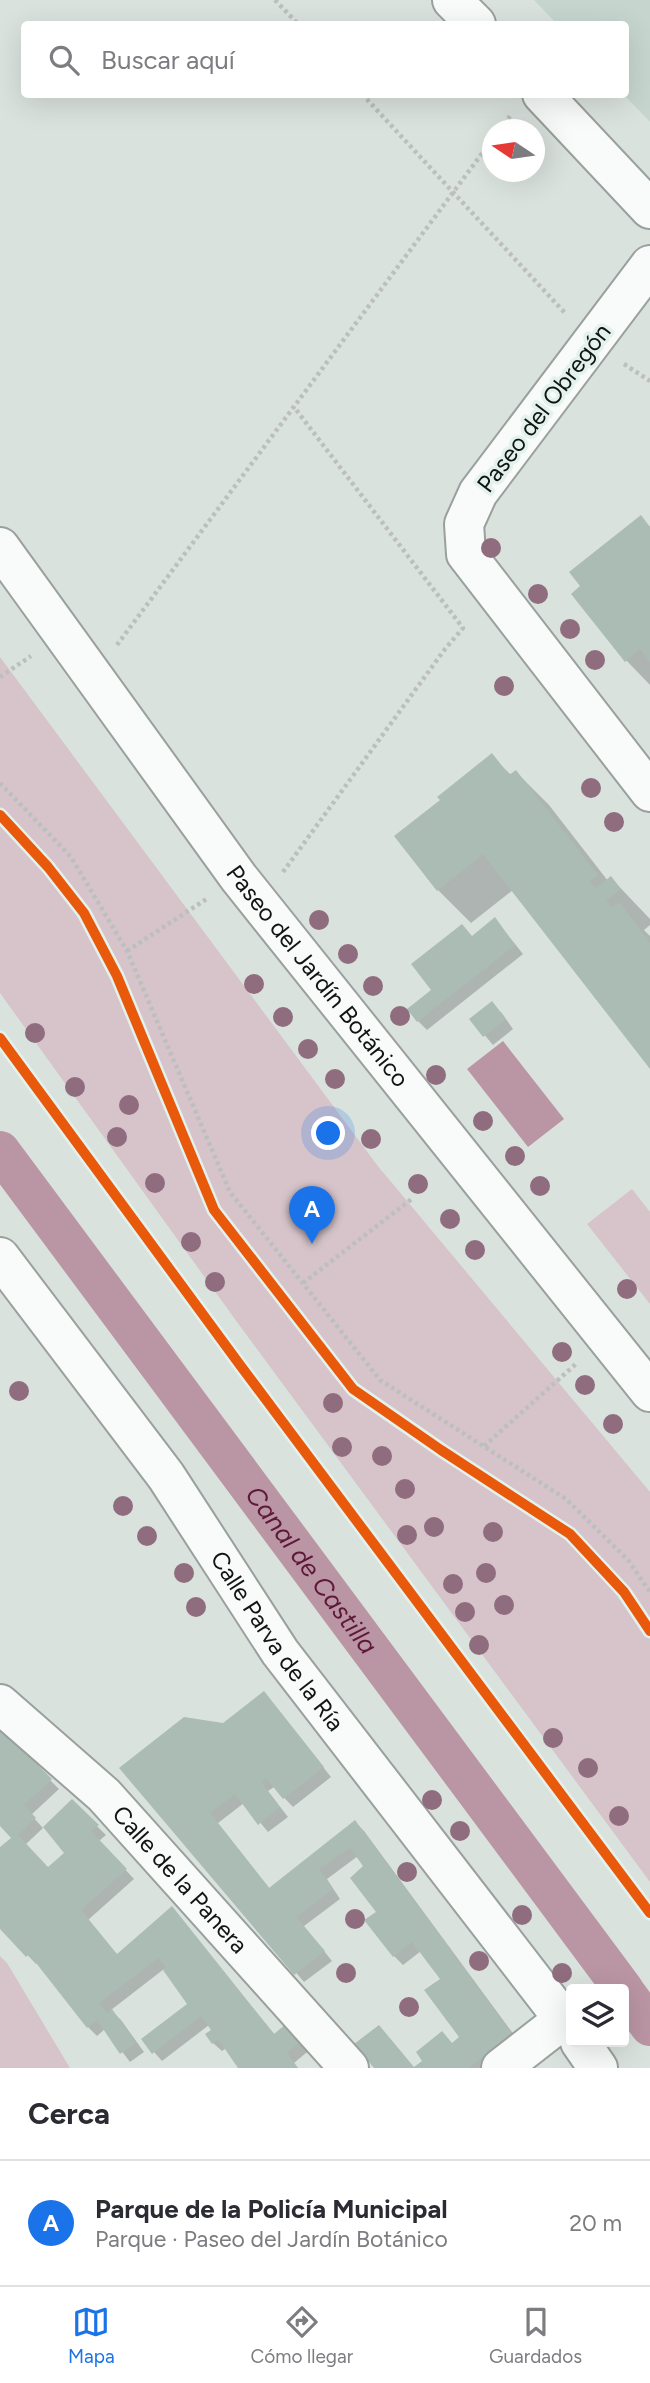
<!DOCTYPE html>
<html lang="es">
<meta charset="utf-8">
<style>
body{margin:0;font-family:Figtree,sans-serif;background:#f7f7f7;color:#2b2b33}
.controls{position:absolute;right:21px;bottom:21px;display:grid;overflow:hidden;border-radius:7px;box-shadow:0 7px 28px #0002}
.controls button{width:63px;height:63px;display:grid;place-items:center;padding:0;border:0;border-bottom:2px solid #e1e1e2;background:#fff;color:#2b2b33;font:35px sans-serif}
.compass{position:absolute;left:482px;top:119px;width:63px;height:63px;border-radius:50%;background:#fff;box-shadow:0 7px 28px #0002;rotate:283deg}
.you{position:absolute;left:329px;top:1134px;width:24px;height:24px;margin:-18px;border:5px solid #fff;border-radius:50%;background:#1a73e8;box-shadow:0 0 0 10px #1a73e833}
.badge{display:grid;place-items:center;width:46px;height:46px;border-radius:50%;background:#1a73e8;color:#fff;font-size:23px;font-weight:700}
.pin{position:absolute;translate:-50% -58px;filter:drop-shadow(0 2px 4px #0008)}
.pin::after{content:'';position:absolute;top:37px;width:24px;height:21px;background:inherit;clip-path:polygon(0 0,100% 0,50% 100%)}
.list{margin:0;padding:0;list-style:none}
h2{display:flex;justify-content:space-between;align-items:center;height:91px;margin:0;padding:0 28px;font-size:30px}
h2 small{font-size:23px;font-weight:400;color:#7c7c81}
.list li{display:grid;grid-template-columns:46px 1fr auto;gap:21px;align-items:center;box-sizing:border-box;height:126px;padding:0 28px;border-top:2px solid #e1e1e2}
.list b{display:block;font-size:26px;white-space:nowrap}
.list p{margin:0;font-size:23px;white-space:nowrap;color:#7c7c81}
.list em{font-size:23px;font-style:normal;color:#7c7c81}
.icon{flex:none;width:38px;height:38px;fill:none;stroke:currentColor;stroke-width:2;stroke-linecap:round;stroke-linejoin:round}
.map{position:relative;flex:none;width:650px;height:2068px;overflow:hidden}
.search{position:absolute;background:#fff;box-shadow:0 7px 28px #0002;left:21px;right:21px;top:21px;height:77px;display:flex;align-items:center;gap:18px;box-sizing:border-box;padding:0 24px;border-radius:7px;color:#7c7c81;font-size:26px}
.sheet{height:217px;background:#fff}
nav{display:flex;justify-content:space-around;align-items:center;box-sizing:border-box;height:98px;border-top:2px solid #e1e1e2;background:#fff;font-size:19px;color:#7c7c81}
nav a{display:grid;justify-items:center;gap:4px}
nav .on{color:#1a73e8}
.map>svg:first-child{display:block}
.built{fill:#c6d6cf}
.green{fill:#d6c4ca}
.water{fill:#ba95a3}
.shadow{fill:#0003}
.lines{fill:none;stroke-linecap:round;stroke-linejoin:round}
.canal{stroke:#ba95a3;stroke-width:40}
.building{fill:#abbcb5}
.minor-casing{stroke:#9aa09d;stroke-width:42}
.path{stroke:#bdbfbf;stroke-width:4.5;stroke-dasharray:3.5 3.5;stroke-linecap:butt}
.minor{stroke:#f9fbfa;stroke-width:38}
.cycleway-casing{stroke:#e4f2ed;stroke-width:15}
.cycleway{stroke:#e8590c;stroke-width:10}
.tree{fill:#8f6c7e}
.labels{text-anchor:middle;stroke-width:7;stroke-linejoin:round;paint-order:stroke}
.street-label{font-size:24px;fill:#101513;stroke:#e4f2ed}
.water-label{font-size:26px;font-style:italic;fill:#5e183a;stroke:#e4f2ed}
</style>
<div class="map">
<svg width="650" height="2068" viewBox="0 0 650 2068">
<rect width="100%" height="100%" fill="#dae2de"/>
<polygon class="built" points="534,0 650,0 650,122 624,95 626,94 626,24 557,24"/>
<g class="green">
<polygon points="0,657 377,1165 650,1492 650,1882 237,1322 0,993"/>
<polygon points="632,1189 650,1212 650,1304 587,1224"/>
<polygon points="0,1956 7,1963 70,2068 0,2068"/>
</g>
<polygon class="water" points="503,1041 564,1119 528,1147 467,1069"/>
<g class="shadow">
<polygon points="641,518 650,527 650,685 626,660"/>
<polygon points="492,756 512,776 516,772 549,805 608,881 611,878 650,919 650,925 644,930 650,936 650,1066 513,890 471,923 438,890 442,801"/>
<polygon points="503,929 523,954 427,1030 418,1021 434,991"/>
<polygon points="501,1012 513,1029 493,1045 471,1019"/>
<polygon points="264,1693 331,1777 293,1807 274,1787 268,1791 288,1817 268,1832 244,1803 218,1823 270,1889 355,1822 364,1831 520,2043 489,2068 415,2068 462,2038 442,1980 421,1951 403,1965 394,1956 366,1866 358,1856 327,1879 340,1899 304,1926 332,1961 304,1982 121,1768 223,1725"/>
<polygon points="0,1730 59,1789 31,1815 43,1828 25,1845 48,1869 66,1853 72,1802 106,1835 99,1841 134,1879 88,1920 117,1955 172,1909 275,2035 292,2021 312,2048 294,2063 298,2068 241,2068 226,2048 222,2051 213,2043 213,2031 209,2025 162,2061 154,2052 189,2004 164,1969 111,2010 121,2020 144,2052 130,2062 105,2029 97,2036 88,2027 38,1963 36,1964 0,1926 0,1850 14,1838 0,1824"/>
</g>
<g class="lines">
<g class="canal">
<path id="s1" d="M0 1151 623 1989"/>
<polyline points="624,1991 650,2026"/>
</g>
</g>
<g class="building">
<polygon points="641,515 650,527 650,662 640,649 625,662 571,594 580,586 569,572"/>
<polygon points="492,753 509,775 516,770 598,875 590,881 596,888 611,876 621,889 606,901 612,908 619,902 650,943 650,1069 483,854 437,891 394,836 440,800 437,797"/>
<polygon points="495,917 515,945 417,1022 407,1009 431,990 411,964 462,924 472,936"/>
<polygon points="492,1001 506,1019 483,1037 469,1019"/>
<polygon points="264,1691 324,1767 283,1799 266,1778 261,1782 280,1807 258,1825 235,1794 210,1813 269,1888 355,1820 512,2034 469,2068 374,2068 354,2044 379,2025 414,2067 422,2061 416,2052 442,2031 452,2043 459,2037 424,1990 440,1979 412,1942 393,1957 364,1920 376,1912 350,1878 363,1866 350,1848 319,1869 333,1889 296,1917 325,1951 294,1975 119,1768 184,1717 223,1723"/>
<polygon points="0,1727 52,1779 24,1805 36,1818 18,1835 48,1867 64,1853 43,1827 72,1799 99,1825 91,1831 127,1869 81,1910 117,1954 172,1906 274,2034 292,2019 305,2038 287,2053 298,2068 238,2068 218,2039 212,2044 205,2034 211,2030 201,2016 152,2054 141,2039 187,2004 163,1970 166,1967 158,1958 99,2003 107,2013 112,2009 136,2043 120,2054 97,2020 87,2028 29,1954 26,1957 0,1929 0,1847 11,1838 0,1826"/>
</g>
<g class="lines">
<defs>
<g id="minor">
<polyline points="452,0 476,24"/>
<polyline points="542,94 650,209"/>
<polyline points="650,265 478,493 464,524 466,554 650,792"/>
<path id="s2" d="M0 547 239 878 650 1392"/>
<path id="s3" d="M0 1257 166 1476 280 1652 571 2029"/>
<path id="s4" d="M0 1704 104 1795 349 2068"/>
<polyline points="580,2042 598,2068"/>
<polyline points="501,2068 564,2019"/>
</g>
</defs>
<use href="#minor" class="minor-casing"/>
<g class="path">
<polyline points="275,0 298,24"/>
<polyline points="362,94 565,313"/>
<polyline points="500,130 510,116"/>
<polyline points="624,364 650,381"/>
<polyline points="117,645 492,140"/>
<polyline points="0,677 31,656"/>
<polyline points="0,783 71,857 127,951 230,1192 380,1380 566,1499 628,1560 650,1592"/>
<polyline points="283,872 445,649 463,628 294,407"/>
<polyline points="127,951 208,898"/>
<polyline points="303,1283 413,1198"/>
<polyline points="484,1446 577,1363"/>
</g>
<use href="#minor" class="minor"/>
<defs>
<g id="cycleway">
<polyline points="0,815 48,867 84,913 117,976 214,1210 353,1389 441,1450 570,1534 624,1592 650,1631"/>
<polyline points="0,1038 240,1365 650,1913"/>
</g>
</defs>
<use href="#cycleway" class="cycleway-casing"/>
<use href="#cycleway" class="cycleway"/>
</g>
<g class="tree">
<circle cx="491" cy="548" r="10"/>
<circle cx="538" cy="594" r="10"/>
<circle cx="570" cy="629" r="10"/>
<circle cx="595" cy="660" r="10"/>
<circle cx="504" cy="686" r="10"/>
<circle cx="591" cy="788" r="10"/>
<circle cx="614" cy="822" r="10"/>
<circle cx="319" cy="920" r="10"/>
<circle cx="348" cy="954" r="10"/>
<circle cx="254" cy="984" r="10"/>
<circle cx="373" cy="986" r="10"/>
<circle cx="400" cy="1016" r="10"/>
<circle cx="283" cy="1017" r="10"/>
<circle cx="35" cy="1033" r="10"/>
<circle cx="308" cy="1049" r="10"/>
<circle cx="436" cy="1075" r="10"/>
<circle cx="335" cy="1079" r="10"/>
<circle cx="75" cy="1087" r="10"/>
<circle cx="129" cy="1105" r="10"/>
<circle cx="483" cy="1121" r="10"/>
<circle cx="117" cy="1137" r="10"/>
<circle cx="371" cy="1139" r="10"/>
<circle cx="515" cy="1156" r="10"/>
<circle cx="155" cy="1183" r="10"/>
<circle cx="418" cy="1184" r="10"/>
<circle cx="540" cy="1186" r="10"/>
<circle cx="450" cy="1219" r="10"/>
<circle cx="191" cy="1242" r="10"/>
<circle cx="475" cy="1250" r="10"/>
<circle cx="215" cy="1282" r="10"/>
<circle cx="627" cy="1289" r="10"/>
<circle cx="562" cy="1352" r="10"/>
<circle cx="585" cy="1385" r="10"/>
<circle cx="19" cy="1391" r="10"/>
<circle cx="333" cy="1403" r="10"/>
<circle cx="613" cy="1424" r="10"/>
<circle cx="342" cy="1447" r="10"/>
<circle cx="382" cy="1456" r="10"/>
<circle cx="405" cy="1489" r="10"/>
<circle cx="123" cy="1506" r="10"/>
<circle cx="434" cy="1527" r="10"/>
<circle cx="493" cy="1532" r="10"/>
<circle cx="407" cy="1535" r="10"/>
<circle cx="147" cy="1536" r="10"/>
<circle cx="184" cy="1573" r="10"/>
<circle cx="486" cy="1573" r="10"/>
<circle cx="453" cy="1584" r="10"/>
<circle cx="504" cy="1605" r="10"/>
<circle cx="196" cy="1607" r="10"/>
<circle cx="465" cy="1612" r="10"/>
<circle cx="479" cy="1645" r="10"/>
<circle cx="553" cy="1738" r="10"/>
<circle cx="588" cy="1768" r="10"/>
<circle cx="432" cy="1800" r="10"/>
<circle cx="619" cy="1816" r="10"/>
<circle cx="460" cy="1831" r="10"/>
<circle cx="407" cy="1872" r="10"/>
<circle cx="522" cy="1915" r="10"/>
<circle cx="355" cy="1919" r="10"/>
<circle cx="479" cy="1961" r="10"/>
<circle cx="346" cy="1973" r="10"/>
<circle cx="562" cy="1973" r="10"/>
<circle cx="409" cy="2007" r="10"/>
</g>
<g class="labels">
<g class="street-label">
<text transform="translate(544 408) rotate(-53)" y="8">Paseo del Obregón</text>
<text dy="8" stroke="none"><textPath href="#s2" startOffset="534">Paseo del Jardín Botánico</textPath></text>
<text dy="8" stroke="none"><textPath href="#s3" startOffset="474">Calle Parva de la Ría</textPath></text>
<text dy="8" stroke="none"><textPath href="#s4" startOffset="252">Calle de la Panera</textPath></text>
</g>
<g class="water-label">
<text dy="9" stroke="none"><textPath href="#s1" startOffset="522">Canal de Castilla</textPath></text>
</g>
</g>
</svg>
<div class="controls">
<button><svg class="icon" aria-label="layers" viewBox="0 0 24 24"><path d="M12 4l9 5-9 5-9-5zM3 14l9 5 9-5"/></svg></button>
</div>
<svg class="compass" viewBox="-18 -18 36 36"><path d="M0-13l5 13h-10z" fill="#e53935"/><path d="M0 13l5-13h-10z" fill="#7c7c81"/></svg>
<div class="you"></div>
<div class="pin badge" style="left:312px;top:1244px">A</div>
<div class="search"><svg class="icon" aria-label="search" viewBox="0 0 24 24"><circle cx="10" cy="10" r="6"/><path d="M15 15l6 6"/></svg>Buscar aquí</div>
</div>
<section class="sheet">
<h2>Cerca<small></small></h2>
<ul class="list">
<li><span class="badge">A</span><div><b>Parque de la Policía Municipal</b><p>Parque · Paseo del Jardín Botánico</p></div><em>20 m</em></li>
</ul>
</section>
<nav>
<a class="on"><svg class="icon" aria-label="map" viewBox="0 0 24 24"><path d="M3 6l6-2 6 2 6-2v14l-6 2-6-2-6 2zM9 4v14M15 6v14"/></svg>Mapa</a>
<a><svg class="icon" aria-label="directions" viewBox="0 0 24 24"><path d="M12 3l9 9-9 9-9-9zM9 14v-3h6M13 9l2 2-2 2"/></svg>Cómo llegar</a>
<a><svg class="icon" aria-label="saved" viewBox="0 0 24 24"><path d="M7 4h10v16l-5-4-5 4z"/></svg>Guardados</a>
</nav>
